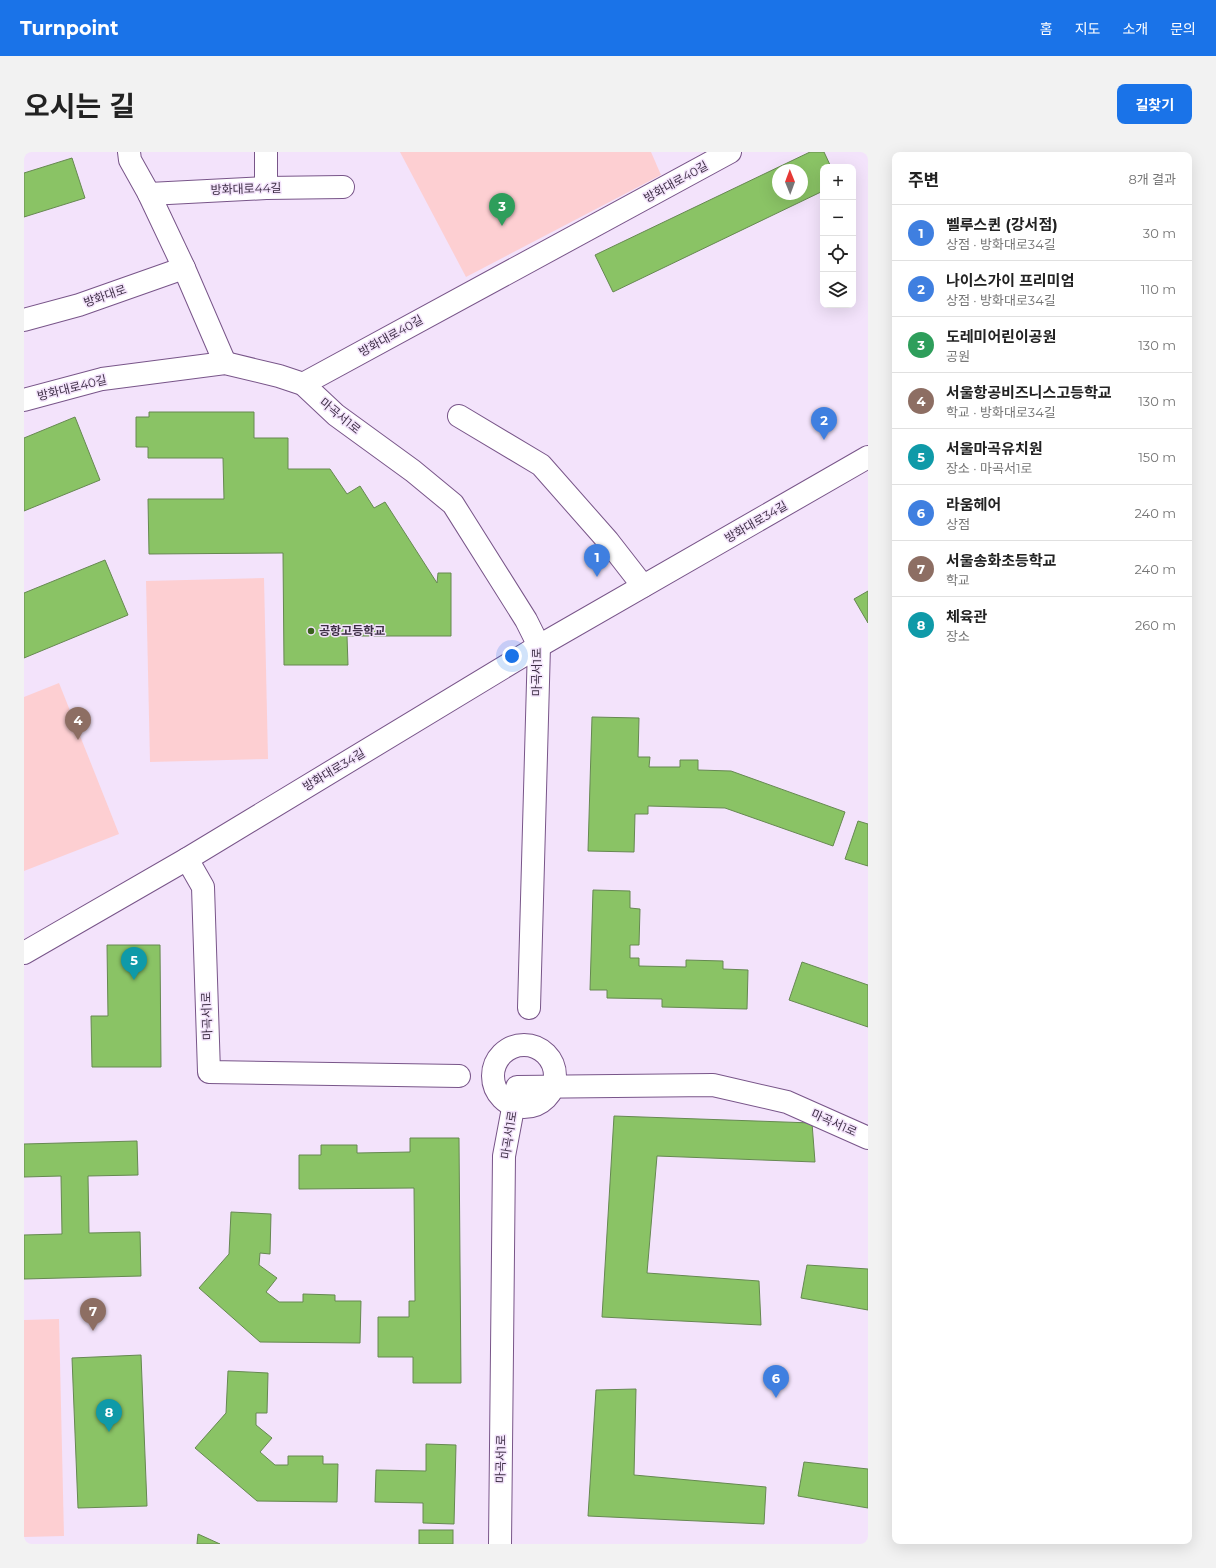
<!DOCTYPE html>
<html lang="ko">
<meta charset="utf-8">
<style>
body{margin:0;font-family:Montserrat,"Noto Sans KR",sans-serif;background:#f2f2f2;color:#222}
.controls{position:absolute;right:12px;top:12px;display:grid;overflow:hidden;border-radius:8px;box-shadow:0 4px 16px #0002}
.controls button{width:36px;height:36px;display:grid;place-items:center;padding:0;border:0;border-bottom:1px solid #e0e0e0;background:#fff;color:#222;font:20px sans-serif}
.compass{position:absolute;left:748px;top:12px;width:36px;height:36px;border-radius:50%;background:#fff;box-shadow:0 4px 16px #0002;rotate:359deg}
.you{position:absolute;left:488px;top:504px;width:14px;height:14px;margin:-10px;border:3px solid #fff;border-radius:50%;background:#1a73e8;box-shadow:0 0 0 6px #1a73e833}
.badge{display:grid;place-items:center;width:26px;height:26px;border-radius:50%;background:#1a73e8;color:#fff;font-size:13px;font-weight:700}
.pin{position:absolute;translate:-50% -33px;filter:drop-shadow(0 1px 2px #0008)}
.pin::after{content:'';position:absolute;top:21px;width:14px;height:12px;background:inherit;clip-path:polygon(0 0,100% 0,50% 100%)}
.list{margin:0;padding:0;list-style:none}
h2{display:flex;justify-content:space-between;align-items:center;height:52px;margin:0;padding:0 16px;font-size:17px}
h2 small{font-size:13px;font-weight:400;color:#767676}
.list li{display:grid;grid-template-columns:26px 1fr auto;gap:12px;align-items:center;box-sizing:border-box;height:56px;padding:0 16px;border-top:1px solid #e0e0e0}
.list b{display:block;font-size:15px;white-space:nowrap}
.list p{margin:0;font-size:13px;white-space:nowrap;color:#767676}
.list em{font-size:13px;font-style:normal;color:#767676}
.icon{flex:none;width:22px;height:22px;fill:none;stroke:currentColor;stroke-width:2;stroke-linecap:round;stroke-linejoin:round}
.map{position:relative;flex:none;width:844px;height:1392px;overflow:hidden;border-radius:8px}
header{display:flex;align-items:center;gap:24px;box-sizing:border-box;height:56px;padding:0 20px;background:#1a73e8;color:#fff}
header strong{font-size:19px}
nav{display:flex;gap:22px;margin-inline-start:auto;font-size:14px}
.intro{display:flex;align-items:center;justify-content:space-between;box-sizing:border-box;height:96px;padding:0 24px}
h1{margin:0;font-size:28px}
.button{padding:10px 18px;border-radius:8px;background:#1a73e8;color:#fff;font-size:14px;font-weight:700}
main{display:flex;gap:24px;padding:0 24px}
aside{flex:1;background:#fff;border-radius:8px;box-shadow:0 4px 16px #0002}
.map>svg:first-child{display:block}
.green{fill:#fdcfd2}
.building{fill:#8ac365;stroke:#668851;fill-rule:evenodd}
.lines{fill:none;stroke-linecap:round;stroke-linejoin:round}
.minor-casing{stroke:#785589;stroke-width:24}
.minor{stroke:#fff;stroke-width:22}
.poi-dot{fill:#3a621d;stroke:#f3e3fb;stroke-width:1.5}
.labels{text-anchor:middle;stroke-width:3;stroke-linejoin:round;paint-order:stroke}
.street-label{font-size:12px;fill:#3e2f46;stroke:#f3e3fb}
.poi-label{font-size:12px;font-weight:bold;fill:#3e2f46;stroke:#f3e3fb;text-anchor:start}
</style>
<header>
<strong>Turnpoint</strong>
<nav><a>홈</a><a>지도</a><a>소개</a><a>문의</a></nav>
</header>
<div class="intro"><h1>오시는 길</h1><a class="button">길찾기</a></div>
<main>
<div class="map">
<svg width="844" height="1392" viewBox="0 0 844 1392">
<rect width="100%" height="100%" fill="#f3e3fb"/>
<g class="green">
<polygon points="376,0 627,0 637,23 442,125"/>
<polygon points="240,426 244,607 126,610 122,429"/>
<polygon points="35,531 95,682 0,719 0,545"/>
<polygon points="35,1167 40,1384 0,1385 0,1168"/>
</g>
<g class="building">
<path d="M786 0H800L807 15H799V39L589 140 571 103ZM754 18H778V42H754Z"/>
<polygon points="48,6 61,46 0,65 0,21"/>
<polygon points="125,260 230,260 230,286 264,286 264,317 306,317 323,342 336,334 350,356 361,350 413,431 414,421 427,421 427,484 323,484 324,513 260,513 259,401 125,402 124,347 200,347 199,306 124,306 124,295 112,295 112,265 125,265"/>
<polygon points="51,265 76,328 0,359 0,286"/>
<polygon points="81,408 104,463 0,506 0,441"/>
<polygon points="844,439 844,471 830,447"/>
<polygon points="568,565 615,566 614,605 626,605 625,615 656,615 656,608 674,608 674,618 707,619 821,660 809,694 701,656 624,654 624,662 611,662 610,700 564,699"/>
<polygon points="834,669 844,672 844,714 821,707"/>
<polygon points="569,738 606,739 606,756 616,757 615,793 606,793 606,806 615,806 615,814 662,815 662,808 699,809 699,817 724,818 723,857 638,855 638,847 583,846 583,838 566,838"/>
<polygon points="83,793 136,793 137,915 68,915 67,864 84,864"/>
<polygon points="778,810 844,833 844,875 765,848"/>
<polygon points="590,964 788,971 791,1010 633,1004 623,1121 735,1129 737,1173 578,1165"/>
<polygon points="386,986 435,986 437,1231 389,1231 389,1205 354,1205 354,1165 385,1165 385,1149 391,1149 390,1036 275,1037 275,1003 297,1003 297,993 333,993 333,1001 386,1000"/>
<polygon points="113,989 114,1023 64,1024 65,1081 116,1080 117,1124 0,1127 0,1083 38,1082 37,1024 0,1025 0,992"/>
<polygon points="207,1060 247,1062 246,1102 236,1101 235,1113 253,1126 242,1140 255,1150 279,1150 279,1142 311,1143 311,1149 337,1149 336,1191 236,1190 175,1136 205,1102"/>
<polygon points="783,1113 844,1117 844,1158 777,1146"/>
<polygon points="117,1203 123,1354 54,1356 48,1206"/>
<polygon points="204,1219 244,1221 243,1261 232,1261 232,1273 248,1286 236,1300 251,1313 264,1313 264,1304 299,1304 299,1312 314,1312 313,1350 233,1349 171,1296 202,1261"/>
<polygon points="612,1237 610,1323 742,1335 740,1372 564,1364 572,1238"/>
<polygon points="402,1292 432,1293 430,1372 399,1371 399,1351 351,1350 352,1318 402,1319"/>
<polygon points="780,1310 844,1317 844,1356 774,1344"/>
<rect x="395" y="1378" width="34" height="14"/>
<polygon points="174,1382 196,1392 173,1392"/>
</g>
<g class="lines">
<defs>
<g id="minor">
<polyline points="105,0 106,8 125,42 160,116 201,211"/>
<polyline points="242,0 242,36"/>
<polyline points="125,42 242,36 319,35"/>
<polyline points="0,168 55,153 160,116"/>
<polyline points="279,232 706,0"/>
<polyline points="0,248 78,227 201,211 255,224 279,232 312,263 389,319 429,352 502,468 515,494 505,856"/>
<polyline points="435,264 517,313 584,389 619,434"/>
<polyline points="163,707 179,735 185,920 435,924"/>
<polyline points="0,801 163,707 515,494 844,305"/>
<circle cx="500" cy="924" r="31"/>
<polyline points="476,1392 480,1004 493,935 689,933 763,950 844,986"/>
</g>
</defs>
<use href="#minor" class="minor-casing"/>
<use href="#minor" class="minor"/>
</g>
<circle class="poi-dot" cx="287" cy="479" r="4"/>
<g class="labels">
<g class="street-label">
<text transform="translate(652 30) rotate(-29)" y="4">방화대로40길</text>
<text transform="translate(222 37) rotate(-2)" y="4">방화대로44길</text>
<text transform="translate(81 144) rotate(-19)" y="4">방화대로</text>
<text transform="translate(367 184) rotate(-29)" y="4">방화대로40길</text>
<text transform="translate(48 236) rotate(-14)" y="4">방화대로40길</text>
<text transform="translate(316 264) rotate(39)" y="4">마곡서1로</text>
<text transform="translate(732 370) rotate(-30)" y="4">방화대로34길</text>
<text transform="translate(513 520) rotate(-90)" y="4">마곡서1로</text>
<text transform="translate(310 618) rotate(-31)" y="4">방화대로34길</text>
<text transform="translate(183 864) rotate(-92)" y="4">마곡서1로</text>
<text transform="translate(810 971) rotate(24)" y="4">마곡서1로</text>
<text transform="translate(485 983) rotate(-81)" y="4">마곡서1로</text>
<text transform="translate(477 1307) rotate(-89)" y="4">마곡서1로</text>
</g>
<g class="poi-label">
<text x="295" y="483">공항고등학교</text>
</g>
</g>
</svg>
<div class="controls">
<button>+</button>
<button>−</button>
<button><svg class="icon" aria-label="locate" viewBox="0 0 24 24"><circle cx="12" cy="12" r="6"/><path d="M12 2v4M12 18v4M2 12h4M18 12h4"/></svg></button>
<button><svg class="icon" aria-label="layers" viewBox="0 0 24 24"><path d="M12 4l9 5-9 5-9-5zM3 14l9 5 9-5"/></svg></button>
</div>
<svg class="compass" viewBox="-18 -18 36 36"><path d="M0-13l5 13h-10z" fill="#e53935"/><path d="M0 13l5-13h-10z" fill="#767676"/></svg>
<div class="you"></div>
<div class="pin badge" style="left:573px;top:425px;background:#3f7fe0">1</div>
<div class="pin badge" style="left:800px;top:288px;background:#3f7fe0">2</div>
<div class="pin badge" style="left:478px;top:74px;background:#2e9e5b">3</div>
<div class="pin badge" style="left:54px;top:588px;background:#8d6e63">4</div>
<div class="pin badge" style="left:110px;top:828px;background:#0f9aa8">5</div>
<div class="pin badge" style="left:752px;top:1246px;background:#3f7fe0">6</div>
<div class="pin badge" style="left:69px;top:1179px;background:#8d6e63">7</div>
<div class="pin badge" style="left:85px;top:1280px;background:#0f9aa8">8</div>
</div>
<aside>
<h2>주변<small>8개 결과</small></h2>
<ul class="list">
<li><span class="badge" style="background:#3f7fe0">1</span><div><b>벨루스퀸 (강서점)</b><p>상점 · 방화대로34길</p></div><em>30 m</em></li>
<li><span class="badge" style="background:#3f7fe0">2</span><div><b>나이스가이 프리미엄</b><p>상점 · 방화대로34길</p></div><em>110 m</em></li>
<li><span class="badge" style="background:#2e9e5b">3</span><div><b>도레미어린이공원</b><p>공원</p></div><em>130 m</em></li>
<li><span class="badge" style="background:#8d6e63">4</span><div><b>서울항공비즈니스고등학교</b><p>학교 · 방화대로34길</p></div><em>130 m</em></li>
<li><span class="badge" style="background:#0f9aa8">5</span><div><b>서울마곡유치원</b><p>장소 · 마곡서1로</p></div><em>150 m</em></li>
<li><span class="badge" style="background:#3f7fe0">6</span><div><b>라움헤어</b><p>상점</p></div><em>240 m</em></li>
<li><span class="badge" style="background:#8d6e63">7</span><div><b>서울송화초등학교</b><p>학교</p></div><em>240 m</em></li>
<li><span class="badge" style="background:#0f9aa8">8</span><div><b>체육관</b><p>장소</p></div><em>260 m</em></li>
</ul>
</aside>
</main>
